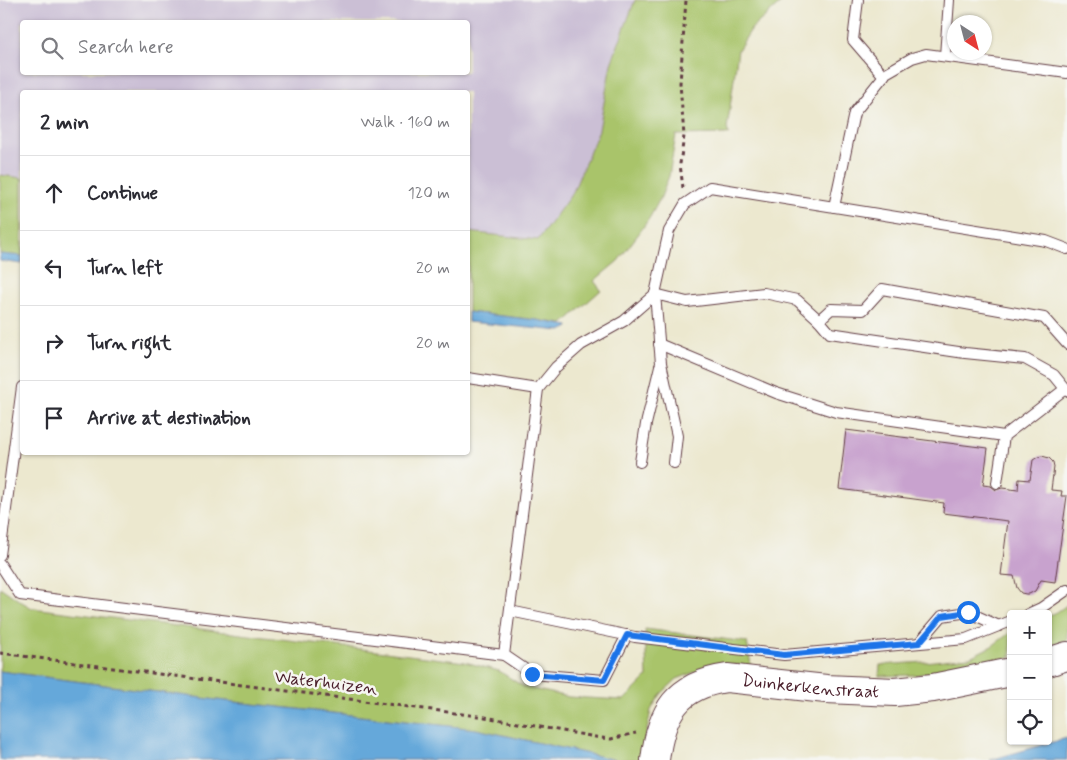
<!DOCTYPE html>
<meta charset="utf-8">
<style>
body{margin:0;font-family:Mynerve,sans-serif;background:#f2f2f3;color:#2b2b33}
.controls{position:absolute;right:15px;bottom:15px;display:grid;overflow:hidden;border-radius:5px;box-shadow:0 1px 4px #0004}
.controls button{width:45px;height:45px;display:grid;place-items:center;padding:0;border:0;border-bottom:1px solid #e1e1e2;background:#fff;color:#2b2b33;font:25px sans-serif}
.compass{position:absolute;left:947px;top:15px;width:45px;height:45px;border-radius:50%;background:#fff;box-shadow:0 1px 4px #0004;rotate:144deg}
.stop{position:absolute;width:15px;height:15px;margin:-11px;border:4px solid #1a73e8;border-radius:50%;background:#fff}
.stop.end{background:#1a73e8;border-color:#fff;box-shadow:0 1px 5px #0008}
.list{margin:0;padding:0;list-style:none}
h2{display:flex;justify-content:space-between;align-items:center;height:65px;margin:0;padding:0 20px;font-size:21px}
h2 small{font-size:16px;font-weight:400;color:#7c7c81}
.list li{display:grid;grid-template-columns:32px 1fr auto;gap:15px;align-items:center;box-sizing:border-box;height:75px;padding:0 20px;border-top:1px solid #e1e1e2}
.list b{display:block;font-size:19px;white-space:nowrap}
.list em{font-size:16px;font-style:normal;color:#7c7c81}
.icon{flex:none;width:28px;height:28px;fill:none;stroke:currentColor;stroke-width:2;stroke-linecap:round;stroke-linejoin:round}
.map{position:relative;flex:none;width:1067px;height:760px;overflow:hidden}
.search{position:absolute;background:#fff;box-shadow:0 1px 4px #0004;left:20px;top:20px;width:450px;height:55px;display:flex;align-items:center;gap:12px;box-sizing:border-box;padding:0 18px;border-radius:5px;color:#7c7c81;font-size:19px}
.panel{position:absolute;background:#fff;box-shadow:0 1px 4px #0004;left:20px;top:90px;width:450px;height:365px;border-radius:5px}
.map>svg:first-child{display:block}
.industrial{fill:#cbbfd5;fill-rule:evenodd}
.green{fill:#a9c46a;stroke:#7a724a}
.water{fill:#65a8da;stroke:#586482}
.building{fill:#c8a2ce}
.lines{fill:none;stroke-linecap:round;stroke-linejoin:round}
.service-casing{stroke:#623d44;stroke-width:12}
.secondary-casing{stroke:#623d44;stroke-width:30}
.path{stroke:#623d44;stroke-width:3;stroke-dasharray:4 4;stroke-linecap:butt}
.service{stroke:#fff;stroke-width:10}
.secondary{stroke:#fff;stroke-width:28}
.route{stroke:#1a73e8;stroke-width:6}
.labels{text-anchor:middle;stroke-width:5;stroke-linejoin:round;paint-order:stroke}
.street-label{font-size:18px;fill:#4a1f2b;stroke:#f6f6f2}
</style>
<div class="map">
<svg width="1067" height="760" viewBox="0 0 1067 760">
<rect width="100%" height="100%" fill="#f6f6f2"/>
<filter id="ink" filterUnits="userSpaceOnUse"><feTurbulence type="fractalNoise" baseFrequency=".02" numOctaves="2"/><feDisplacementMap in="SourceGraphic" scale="10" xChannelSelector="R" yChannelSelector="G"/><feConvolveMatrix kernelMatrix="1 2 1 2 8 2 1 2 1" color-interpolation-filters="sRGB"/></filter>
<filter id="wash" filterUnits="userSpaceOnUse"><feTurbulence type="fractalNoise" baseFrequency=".0096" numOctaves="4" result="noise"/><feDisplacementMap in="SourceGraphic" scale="20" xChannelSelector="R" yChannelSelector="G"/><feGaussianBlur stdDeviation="1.12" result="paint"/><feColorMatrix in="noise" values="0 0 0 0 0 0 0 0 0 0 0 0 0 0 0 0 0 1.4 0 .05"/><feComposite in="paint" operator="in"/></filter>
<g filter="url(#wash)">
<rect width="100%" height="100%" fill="#ece8cf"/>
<path class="industrial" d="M0 0H635L611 64 599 130 573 192 538 240 468 232V92H22V178L0 175ZM22 22H468V72H22Z"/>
<g class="green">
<polygon points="635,0 784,0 752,28 738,50 727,129 729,134 676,135 669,176 661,197 650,217 640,232 618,261 594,281 601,290 563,324 537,320 468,312 468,232 538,240 573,192 599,130 611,64"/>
<polygon points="0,175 22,178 22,256 0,254"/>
<polygon points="0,587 17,599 32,608 465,662 499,671 524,687 569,697 624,700 647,677 645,629 747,642 751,665 717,665 695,672 677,679 661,694 651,710 641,760 616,760 476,729 217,700 0,671"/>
<polygon points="1067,605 1067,640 1048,646 1048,616 1057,612"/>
<polygon points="1011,632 1011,657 963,667 915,675 879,676 880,665 925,662 970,657 992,646"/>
</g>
<g class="water">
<polygon points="0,254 22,256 22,264 0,261"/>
<polygon points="468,312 537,320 569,326 569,327 561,331 468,322"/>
<polygon points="0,671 217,700 476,729 616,760 0,760"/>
<polygon points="1067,738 1067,760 990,760"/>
</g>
<g id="blocks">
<polygon class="building" points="846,430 988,448 983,485 991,486 996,490 1002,488 1018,490 1019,479 1030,480 1033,460 1038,457 1042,456 1049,458 1053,462 1054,467 1051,490 1062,491 1061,496 1067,496 1055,582 1041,580 1035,591 1029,594 1026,594 1021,593 1017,588 1014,576 1001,575 1008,521 943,513 944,503 839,489"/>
</g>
</g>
<g filter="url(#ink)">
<use href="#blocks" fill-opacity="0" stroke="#623d44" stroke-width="1"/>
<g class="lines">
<defs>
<g id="service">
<polyline points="858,0 853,40 884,76"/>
<polyline points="945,56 949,0"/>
<polyline points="834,207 854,113 886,73 912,58 926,54 1067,73"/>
<polyline points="659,344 776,393 836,412 1004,436"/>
<polyline points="1067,344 1044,318 882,289 863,310 831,309 819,320 830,333 965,353 1025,359 1054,375 1067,391"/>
<polyline points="468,378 538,389"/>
<polyline points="640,462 646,424 660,366"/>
<polyline points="674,463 677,436 661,363 655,294 669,231 685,204 710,187 1046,241 1067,249"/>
<polyline points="997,483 1004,436 1065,389"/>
<polyline points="0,555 22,387"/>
<polyline points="0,564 20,595 504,655"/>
<polyline points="510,611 635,637 784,655 966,639 1011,621"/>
<polyline points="1028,614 1041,608 1067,590"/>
<polyline points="627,635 604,680 532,674 504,655 538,389 556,367 581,345 624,321 655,294 687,302 764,293 797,300 819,320"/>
<polyline points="919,643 942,616 968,612 999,626"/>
</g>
<g id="secondary">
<polyline points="1048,662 1067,656"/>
<path id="s1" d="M655 760C661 712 677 685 727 678L826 689 895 692 933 688 1011 672"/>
</g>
</defs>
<use href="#service" class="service-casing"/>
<use href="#secondary" class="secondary-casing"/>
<g class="path">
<polyline points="683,188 680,164 684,136 680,83 686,0"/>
<polyline points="0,653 485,717 601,738 611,739 636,733"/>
</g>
<use href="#service" class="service"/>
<use href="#secondary" class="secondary"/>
</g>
</g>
<g class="lines" filter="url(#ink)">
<polyline class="route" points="532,674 604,680 627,635 784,655 919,643 942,616 968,612"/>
</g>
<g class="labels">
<g class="street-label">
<text transform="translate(326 682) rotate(7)" y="6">Waterhuizen</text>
<text dy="6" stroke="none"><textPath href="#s1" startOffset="204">Duinkerkenstraat</textPath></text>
</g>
</g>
</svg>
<div class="controls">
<button>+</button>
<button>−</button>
<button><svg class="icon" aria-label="locate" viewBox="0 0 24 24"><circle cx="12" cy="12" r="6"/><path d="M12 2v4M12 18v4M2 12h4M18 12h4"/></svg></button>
</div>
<svg class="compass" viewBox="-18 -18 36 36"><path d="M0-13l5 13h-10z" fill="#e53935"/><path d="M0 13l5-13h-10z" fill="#7c7c81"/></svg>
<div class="stop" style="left:968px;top:612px"></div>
<div class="stop end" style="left:532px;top:674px"></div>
<div class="search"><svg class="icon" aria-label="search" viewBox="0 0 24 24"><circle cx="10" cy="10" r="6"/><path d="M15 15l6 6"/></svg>Search here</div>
<section class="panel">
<h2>2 min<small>Walk · 160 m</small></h2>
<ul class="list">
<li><svg class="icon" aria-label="ahead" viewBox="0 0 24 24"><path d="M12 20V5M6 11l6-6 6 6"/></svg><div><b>Continue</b></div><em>120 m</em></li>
<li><svg class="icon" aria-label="left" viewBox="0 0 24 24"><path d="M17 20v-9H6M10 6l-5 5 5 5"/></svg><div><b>Turn left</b></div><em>20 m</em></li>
<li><svg class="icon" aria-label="right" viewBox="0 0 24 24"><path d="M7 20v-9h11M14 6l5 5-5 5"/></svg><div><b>Turn right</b></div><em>20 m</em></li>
<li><svg class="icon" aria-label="arrive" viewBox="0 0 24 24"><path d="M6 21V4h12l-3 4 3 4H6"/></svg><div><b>Arrive at destination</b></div></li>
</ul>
</section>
</div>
